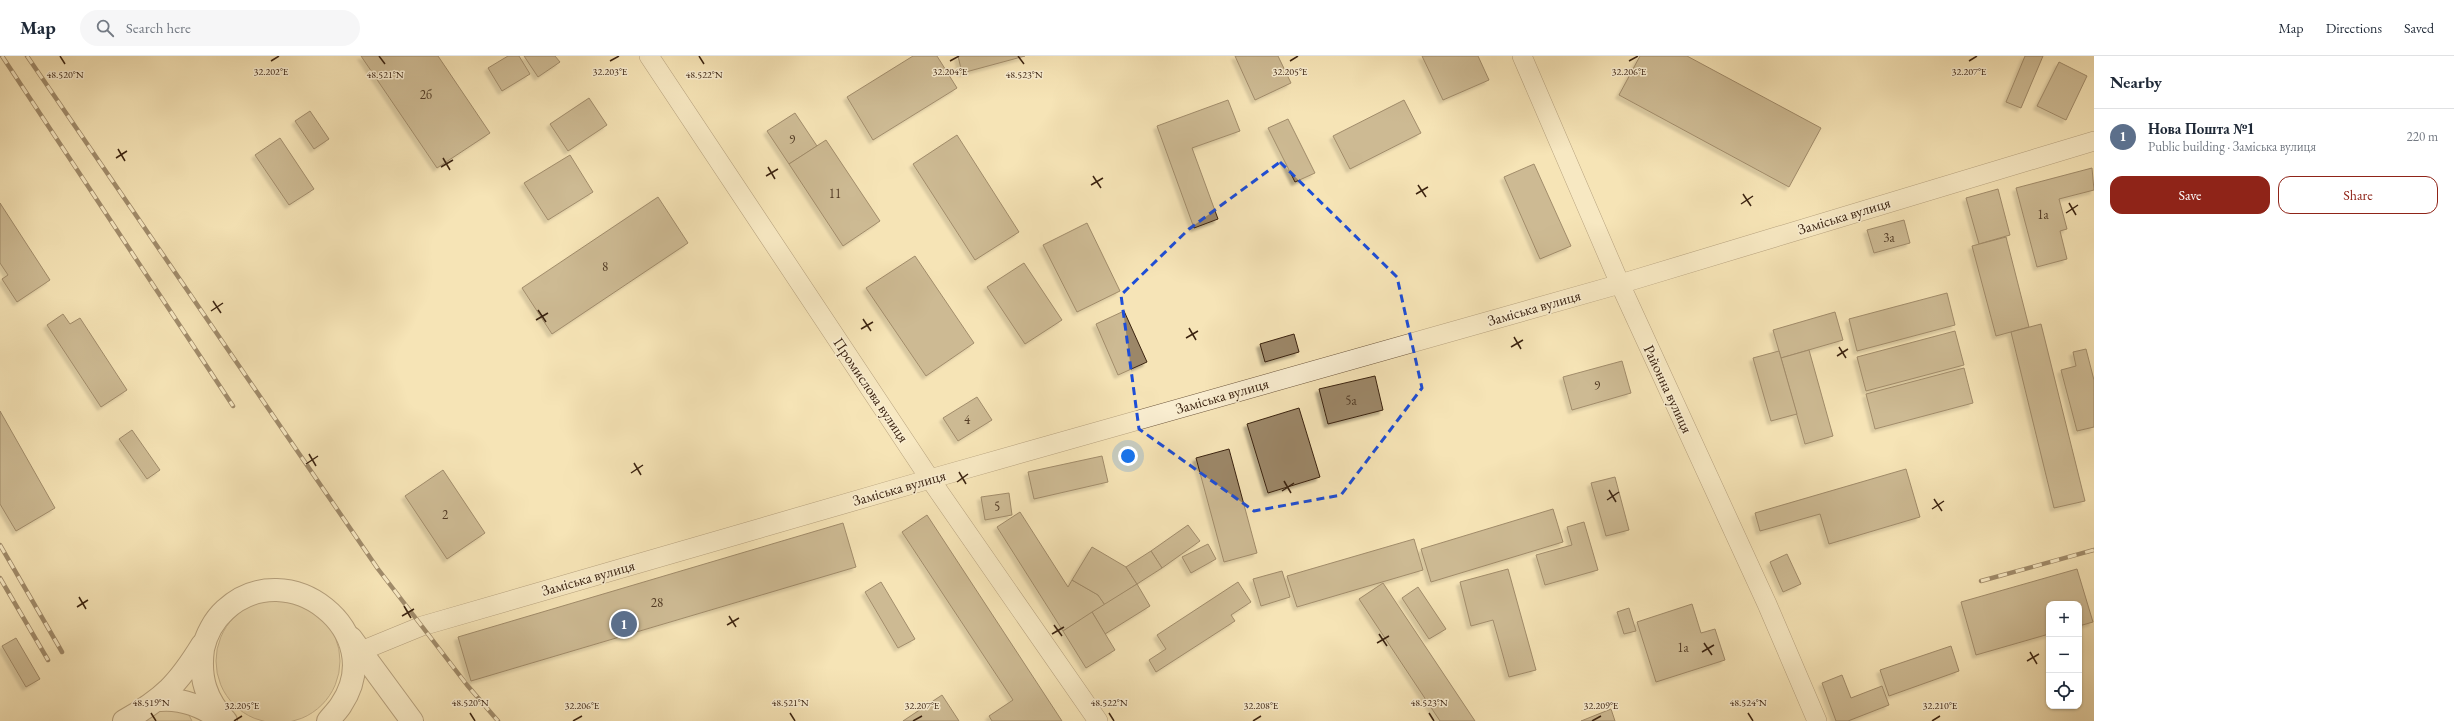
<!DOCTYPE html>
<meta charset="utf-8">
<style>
body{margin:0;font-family:"EB Garamond",serif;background:#f6f6f7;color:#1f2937}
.controls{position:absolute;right:12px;bottom:12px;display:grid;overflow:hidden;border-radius:8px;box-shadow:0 1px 3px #0004}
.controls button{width:36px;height:36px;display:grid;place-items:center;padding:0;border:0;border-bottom:1px solid #e0e1e3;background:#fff;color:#1f2937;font:20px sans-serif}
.you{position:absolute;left:1128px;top:400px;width:14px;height:14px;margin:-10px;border:3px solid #fff;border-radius:50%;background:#1a73e8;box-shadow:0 0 0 6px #1a73e833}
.badge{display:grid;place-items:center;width:26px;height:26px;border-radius:50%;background:#8f2418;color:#fff;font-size:13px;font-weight:700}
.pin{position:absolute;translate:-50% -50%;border:2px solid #fff;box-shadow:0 1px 4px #0006}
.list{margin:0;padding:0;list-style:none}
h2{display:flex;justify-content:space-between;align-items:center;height:52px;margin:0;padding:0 16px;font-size:17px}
h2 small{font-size:13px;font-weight:400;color:#747a83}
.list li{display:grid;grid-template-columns:26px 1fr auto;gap:12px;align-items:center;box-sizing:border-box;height:56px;padding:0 16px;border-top:1px solid #e0e1e3}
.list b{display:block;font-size:15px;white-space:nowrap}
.list p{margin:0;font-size:13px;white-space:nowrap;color:#747a83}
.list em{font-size:13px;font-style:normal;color:#747a83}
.actions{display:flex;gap:8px;padding:12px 16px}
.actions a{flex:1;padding:9px 0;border:1px solid #8f2418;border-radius:12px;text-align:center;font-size:14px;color:#8f2418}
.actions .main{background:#8f2418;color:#fff}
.icon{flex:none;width:22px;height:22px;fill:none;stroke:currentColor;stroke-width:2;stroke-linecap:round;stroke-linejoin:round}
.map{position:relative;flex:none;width:2094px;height:665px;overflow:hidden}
header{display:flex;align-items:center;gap:24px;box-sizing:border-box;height:56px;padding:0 20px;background:#fff;border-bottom:1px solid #e0e1e3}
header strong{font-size:19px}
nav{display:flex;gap:22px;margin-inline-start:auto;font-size:14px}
.search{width:280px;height:36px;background:#f6f6f7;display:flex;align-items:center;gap:10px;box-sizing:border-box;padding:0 14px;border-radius:22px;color:#747a83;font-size:15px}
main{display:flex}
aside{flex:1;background:#fff}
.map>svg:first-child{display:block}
.green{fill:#d6c39b;stroke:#887356}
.building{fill:#9c8767;stroke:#3b2310;filter:url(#shadow)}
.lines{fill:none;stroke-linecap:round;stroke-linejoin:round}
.minor-casing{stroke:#6a533a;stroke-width:20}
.tertiary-casing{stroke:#6a533a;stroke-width:24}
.minor{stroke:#f9edd0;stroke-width:19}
.tertiary{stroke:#f9edd0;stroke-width:22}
.rail-casing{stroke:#3b2310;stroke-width:4.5}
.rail{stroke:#f9edd0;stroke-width:3;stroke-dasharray:9;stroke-linecap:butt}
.marked{fill:none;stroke:#1d4ed8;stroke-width:3;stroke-dasharray:8 5;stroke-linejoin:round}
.ticks{fill:none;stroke:#3b2310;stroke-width:1.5}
.labels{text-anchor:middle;stroke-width:3;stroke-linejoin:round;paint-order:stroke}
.number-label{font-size:13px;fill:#533c26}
.street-label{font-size:15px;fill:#3b2310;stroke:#f9edd0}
.ticks-label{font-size:10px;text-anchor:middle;fill:#3b2310;stroke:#f9edd0;stroke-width:3;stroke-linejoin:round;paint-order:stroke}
</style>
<header>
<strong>Map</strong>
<div class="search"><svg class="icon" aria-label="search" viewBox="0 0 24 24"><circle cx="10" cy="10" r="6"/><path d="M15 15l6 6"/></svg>Search here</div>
<nav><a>Map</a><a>Directions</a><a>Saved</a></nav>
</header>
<main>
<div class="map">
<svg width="2094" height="665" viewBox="0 0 2094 665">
<defs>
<filter id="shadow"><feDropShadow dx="-3.5" dy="3.5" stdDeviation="1" flood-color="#0004"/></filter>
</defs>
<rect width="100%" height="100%" fill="#f6e4b7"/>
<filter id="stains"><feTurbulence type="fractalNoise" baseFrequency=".005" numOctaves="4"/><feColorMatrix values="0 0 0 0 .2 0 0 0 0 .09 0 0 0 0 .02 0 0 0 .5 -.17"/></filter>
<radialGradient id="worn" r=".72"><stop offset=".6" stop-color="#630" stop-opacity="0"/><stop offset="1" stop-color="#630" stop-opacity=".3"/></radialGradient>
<g class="green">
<circle cx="278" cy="605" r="62"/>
<polygon points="161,650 187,655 192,665 135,665"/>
</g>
<g class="building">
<polygon points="361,0 438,0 490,77 437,112"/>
<polygon points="508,0 519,0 530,18 502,35 488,12"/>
<polygon points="524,0 555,0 560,6 538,21"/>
<polygon points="913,0 937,0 957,32 873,84 847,41"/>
<polygon points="958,0 1025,0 962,17"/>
<polygon points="1235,0 1278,0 1291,27 1255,44"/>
<polygon points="1422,0 1478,0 1489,24 1443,44"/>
<polygon points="1640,0 1687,0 1821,72 1789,131 1619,39"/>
<polygon points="2025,0 2043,0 2021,52 2006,46"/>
<polygon points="2059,6 2087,20 2066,64 2037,50"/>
<polygon points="589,42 607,69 568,95 550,68"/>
<polygon points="1228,44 1240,75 1192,92 1218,163 1194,172 1157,70"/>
<polygon points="1404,44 1421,77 1350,113 1333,80"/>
<polygon points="310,55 329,83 314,93 295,65"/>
<polygon points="795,57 817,90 789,108 767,75"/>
<polygon points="1288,63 1315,117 1295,126 1268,72"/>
<polygon points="957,79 1019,176 975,204 913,108"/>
<polygon points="280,82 314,133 289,149 255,99"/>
<polygon points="826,84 880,165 843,190 789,108"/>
<polygon points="570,99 593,136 548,164 524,127"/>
<polygon points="1534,108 1571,190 1540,203 1504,121"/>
<polygon points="2092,112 2094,134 2059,143 2067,173 2060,175 2067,203 2037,211 2016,132"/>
<polygon points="1998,133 2010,179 1979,188 1966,142"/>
<polygon points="658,141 688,187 552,278 522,232"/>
<polygon points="0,147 50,224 17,246 2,223 8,219 0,207"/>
<polygon points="1904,164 1910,187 1874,197 1867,174"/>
<polygon points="1087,167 1120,235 1077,256 1043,189"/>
<polygon points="2006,181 2029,271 1996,280 1972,190"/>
<polygon points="915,200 974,287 926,320 866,232"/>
<polygon points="1024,207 1062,264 1025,288 987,231"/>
<polygon points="1947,237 1955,269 1857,295 1849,263"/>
<polygon points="1124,255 1147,306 1118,319 1096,268"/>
<polygon points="1835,256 1843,284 1781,302 1773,274"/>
<polygon points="63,258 70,268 80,262 127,334 101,351 47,269"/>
<polygon points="2041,268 2085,445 2054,452 2011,276"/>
<polygon points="1955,275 1964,309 1866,335 1857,301"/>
<polygon points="1294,278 1299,296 1265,306 1260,288"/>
<polygon points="2086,293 2094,324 2094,371 2077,375 2061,314 2076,310 2073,296"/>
<polygon points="1809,294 1833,380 1805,388 1781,302"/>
<polygon points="1779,295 1797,358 1771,365 1753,302"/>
<polygon points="1622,305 1631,337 1572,354 1563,321"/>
<polygon points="1964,312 1973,347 1875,373 1866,338"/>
<polygon points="1375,320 1383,354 1328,368 1319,333"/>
<polygon points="977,341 992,364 958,385 943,362"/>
<polygon points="1299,352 1320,421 1268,437 1247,368"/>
<polygon points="0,355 55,452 16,475 0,448"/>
<polygon points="132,374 160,414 147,423 119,383"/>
<polygon points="1229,393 1257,497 1224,506 1196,402"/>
<polygon points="1102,400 1108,426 1034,443 1028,416"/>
<polygon points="1906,413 1920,461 1829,488 1820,458 1760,475 1755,457"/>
<polygon points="443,414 485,477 447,503 405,440"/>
<polygon points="1615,421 1629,474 1606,480 1591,427"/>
<polygon points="1009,437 1012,459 985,464 981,441"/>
<polygon points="1553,453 1563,486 1431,526 1421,493"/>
<polygon points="1020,456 1068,531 1072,524 1098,539 1105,549 1063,575 997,471"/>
<polygon points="927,459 1062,665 992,665 989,660 1013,644 902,476"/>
<polygon points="1584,466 1598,514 1545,529 1536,499 1572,489 1567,471"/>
<polygon points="843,467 856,511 471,625 458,581"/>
<polygon points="1188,469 1200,485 1162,512 1151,495"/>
<polygon points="1414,483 1423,514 1297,551 1287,520"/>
<polygon points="1208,488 1216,503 1191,517 1182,501"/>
<polygon points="1092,491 1126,511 1137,528 1105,549 1098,539 1072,524"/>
<polygon points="1151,495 1162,512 1137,528 1126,511"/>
<polygon points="1787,498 1801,528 1783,536 1770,506"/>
<polygon points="1508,513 1536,614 1509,621 1493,564 1471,570 1460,526"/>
<polygon points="2077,513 2093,566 2079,570 2079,548 2049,548 2049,578 1976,599 1961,546"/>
<polygon points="1282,515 1290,541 1261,550 1253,523"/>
<polygon points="881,526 915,583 898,592 865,536"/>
<polygon points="1238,526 1251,546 1231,559 1235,565 1156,616 1149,604 1166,593 1157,579"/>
<polygon points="1383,527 1475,665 1440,665 1359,543"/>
<polygon points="1137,528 1150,550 1105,578 1092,556"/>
<polygon points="1418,531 1446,573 1429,583 1402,542"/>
<polygon points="1692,548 1701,577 1715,573 1725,604 1656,626 1637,566"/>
<polygon points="1629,552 1636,575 1624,578 1617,556"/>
<polygon points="1092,556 1115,594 1086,612 1063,575"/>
<polygon points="16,582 40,623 26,631 2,590"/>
<polygon points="1951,590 1959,615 1889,640 1880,614"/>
<polygon points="1842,619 1851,642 1882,630 1889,649 1848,665 1836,665 1822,627"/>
<polygon points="942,639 959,665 903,665"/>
<polygon points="1611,653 1615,665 1581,665"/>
</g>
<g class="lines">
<defs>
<g id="minor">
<polyline points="649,0 930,423 1098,665"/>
<polyline points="1522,0 1620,228 1767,548 1817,665"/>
<polyline points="353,602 361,595 422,570 930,423 1620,228 2094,85"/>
</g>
<g id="tertiary">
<polyline points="351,582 412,665"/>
<path d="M160 644C184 642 201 651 222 663"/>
<path d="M124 665C164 642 178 628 202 589"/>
<path d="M226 665C206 644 199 622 203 593 206 579 214 564 225 554 288 496 390 576 341 649 338 654 332 660 328 665"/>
</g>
</defs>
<use href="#minor" class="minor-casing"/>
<use href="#tertiary" class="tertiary-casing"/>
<use href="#minor" class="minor"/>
<use href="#tertiary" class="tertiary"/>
<defs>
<g id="rail">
<polyline points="2,0 233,350"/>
<polyline points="27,0 378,513 467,629 498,665"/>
<polyline points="0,489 62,596"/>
<polyline points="0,522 48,604"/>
<polyline points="1981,525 2094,494"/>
</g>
</defs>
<use href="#rail" class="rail-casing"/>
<use href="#rail" class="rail"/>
</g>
<path d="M0 0H2094V665H0ZM1280 106 1397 221 1422 332 1341 439 1254 455 1139 373 1121 239 1189 173Z" fill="#f6e4b7" fill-opacity=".55" fill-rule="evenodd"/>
<path class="marked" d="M1280 106 1397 221 1422 332 1341 439 1254 455 1139 373 1121 239 1189 173Z"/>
<path class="ticks" d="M60 0 65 8M379 0 385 8M699 0 704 8M1018 0 1024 8M271 5 279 0M610 5 619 0M950 5 959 0M1290 5 1298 0M1629 5 1638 0M1969 5 1977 0M118 93 125 105M116 102 127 95M443 102 450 114M441 111 453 104M768 111 775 123M766 120 778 113M1093 120 1101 132M1091 129 1103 122M1418 129 1426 141M1416 138 1428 131M1743 138 1751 150M2069 147 2076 159M1741 148 1753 140M2066 157 2078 149M213 245 221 257M538 254 546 266M211 255 223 247M863 263 871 275M536 264 548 257M1189 272 1196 284M861 273 873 266M1514 281 1521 293M1186 282 1198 275M1511 291 1523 284M1839 291 1846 302M1837 300 1848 293M309 398 316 410M634 407 641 419M306 408 318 400M959 416 966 428M631 417 643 409M1284 425 1291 437M957 426 968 418M1609 434 1616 446M1282 435 1294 427M1934 443 1942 455M1607 444 1619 436M1932 453 1944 445M79 541 86 553M404 550 411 562M77 551 88 544M402 560 414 553M729 560 736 571M727 569 739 562M1054 569 1062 580M1052 578 1064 571M1379 578 1387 590M1377 587 1389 580M1704 587 1712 599M1702 596 1714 589M2030 596 2037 608M2027 605 2039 598M151 657 156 665M470 657 475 665M790 657 795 665M1109 657 1114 665M1429 657 1434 665M1748 657 1753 665M234 665 242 660M573 665 582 660M913 665 922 660M1253 665 1261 660M1592 665 1601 660M1932 665 1940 660"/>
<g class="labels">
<g class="number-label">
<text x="426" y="43">2б</text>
<text x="792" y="88">9</text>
<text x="835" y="142">11</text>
<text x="2043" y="163">1а</text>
<text x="1889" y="186">3а</text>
<text x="605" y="215">8</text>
<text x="1597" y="334">9</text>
<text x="1351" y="349">5а</text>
<text x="967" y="368">4</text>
<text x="997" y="455">5</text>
<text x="445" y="463">2</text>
<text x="657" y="551">28</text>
<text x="1683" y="596">1а</text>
</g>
<g class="street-label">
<text transform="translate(1844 160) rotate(-17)" y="5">Заміська вулиця</text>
<text transform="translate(1534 252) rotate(-16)" y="5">Заміська вулиця</text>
<text transform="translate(1668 333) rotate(65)" y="5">Районна вулиця</text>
<text transform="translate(871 334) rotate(56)" y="5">Промислова вулиця</text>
<text transform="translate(1222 340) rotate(-16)" y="5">Заміська вулиця</text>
<text transform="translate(899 432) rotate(-16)" y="5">Заміська вулиця</text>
<text transform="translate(588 522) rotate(-16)" y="5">Заміська вулиця</text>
</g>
</g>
<g class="ticks-label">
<text x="271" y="19">32.202°E</text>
<text x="610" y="19">32.203°E</text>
<text x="950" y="19">32.204°E</text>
<text x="1290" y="19">32.205°E</text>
<text x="1629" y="19">32.206°E</text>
<text x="1969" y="19">32.207°E</text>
<text x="704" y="22">48.522°N</text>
<text x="65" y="22">48.520°N</text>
<text x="385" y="22">48.521°N</text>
<text x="1024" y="22">48.523°N</text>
<text x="151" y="650">48.519°N</text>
<text x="470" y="650">48.520°N</text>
<text x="790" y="650">48.521°N</text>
<text x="1109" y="650">48.522°N</text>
<text x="1429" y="650">48.523°N</text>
<text x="1748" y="650">48.524°N</text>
<text x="242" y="653">32.205°E</text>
<text x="582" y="653">32.206°E</text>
<text x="922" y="653">32.207°E</text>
<text x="1261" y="653">32.208°E</text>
<text x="1601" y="653">32.209°E</text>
<text x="1940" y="653">32.210°E</text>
</g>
<rect width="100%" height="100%" filter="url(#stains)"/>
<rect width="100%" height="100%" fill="url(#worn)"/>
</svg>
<div class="controls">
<button>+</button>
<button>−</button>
<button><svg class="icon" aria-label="locate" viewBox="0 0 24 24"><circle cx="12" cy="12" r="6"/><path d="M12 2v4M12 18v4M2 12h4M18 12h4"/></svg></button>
</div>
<div class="you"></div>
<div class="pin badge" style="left:624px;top:568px;background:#5c6f8a">1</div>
</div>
<aside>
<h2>Nearby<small></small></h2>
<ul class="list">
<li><span class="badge" style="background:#5c6f8a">1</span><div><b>Нова Пошта №1</b><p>Public building · Заміська вулиця</p></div><em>220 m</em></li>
</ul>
<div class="actions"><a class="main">Save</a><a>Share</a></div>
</aside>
</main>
